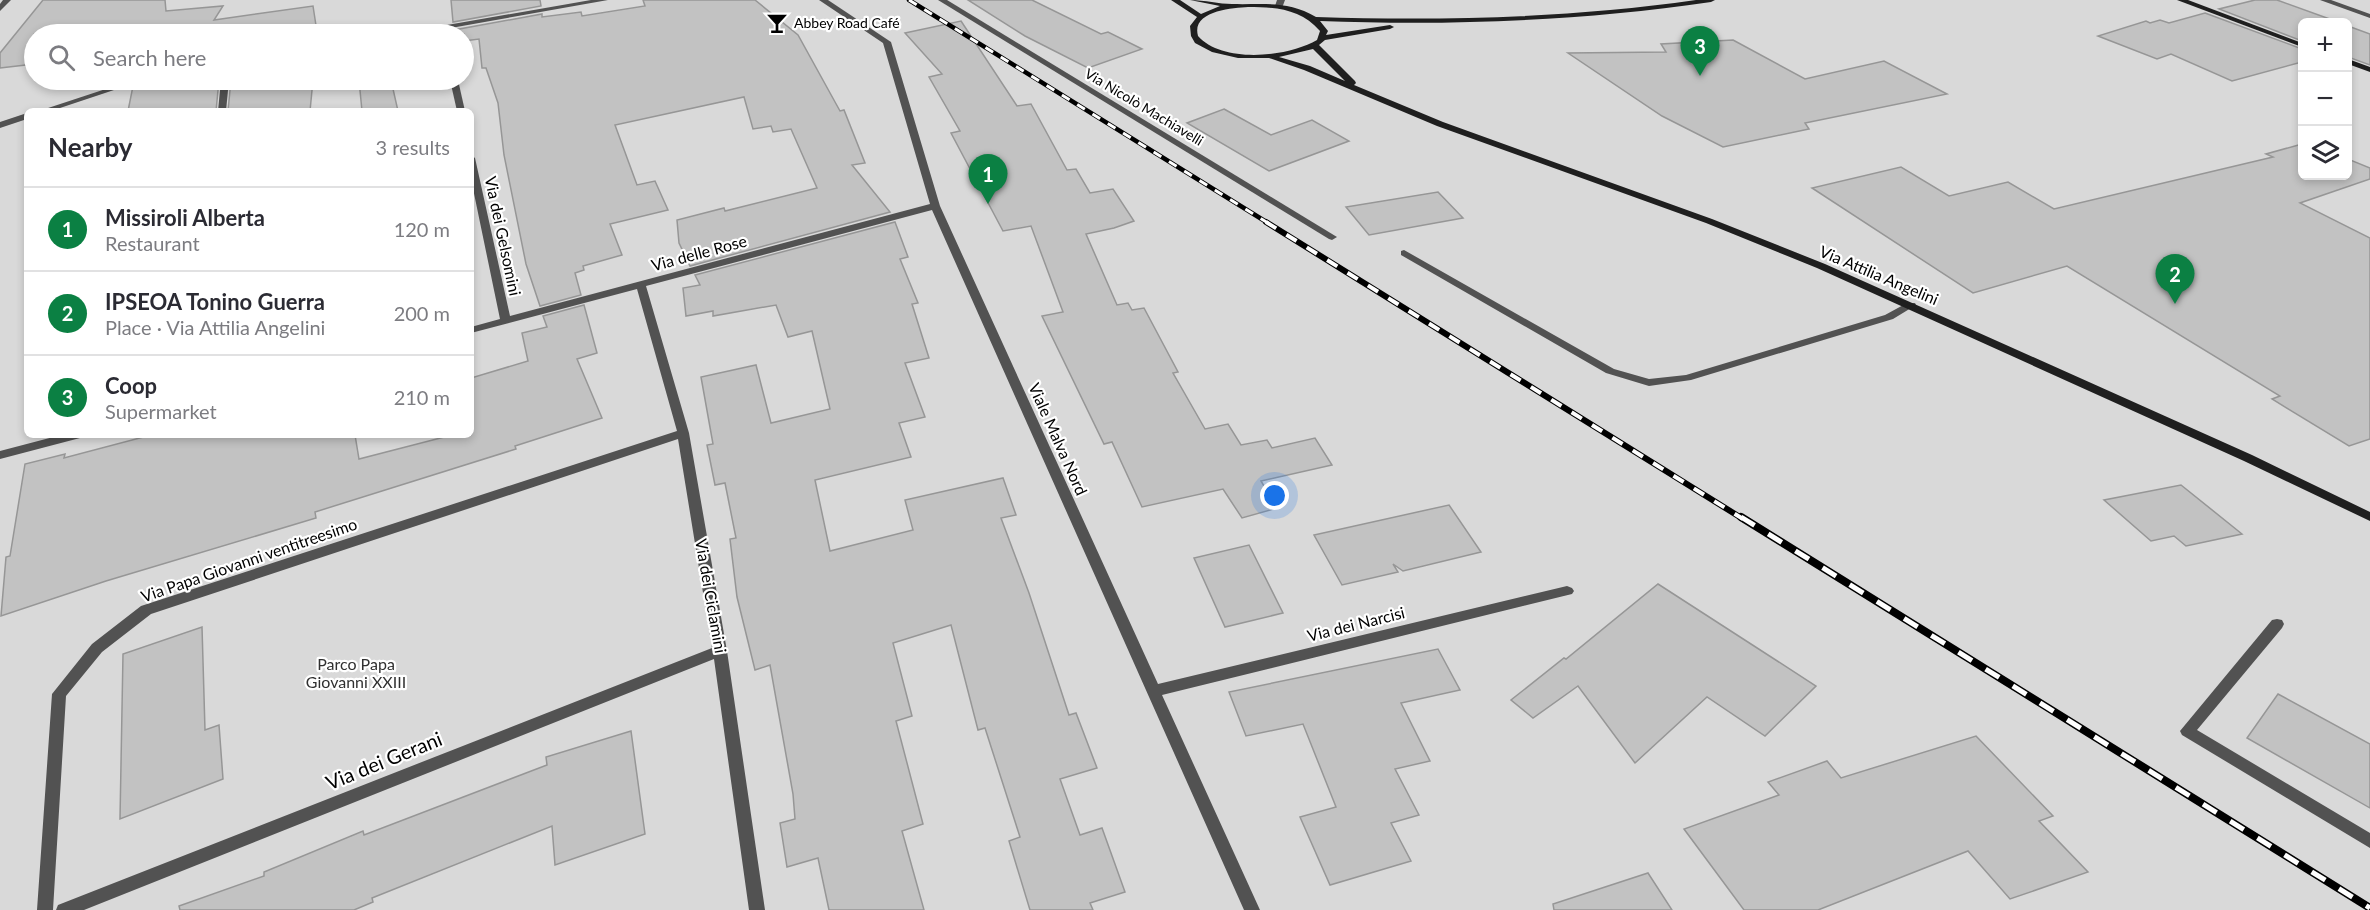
<!DOCTYPE html>
<meta charset="utf-8">
<style>
body{margin:0;font-family:Lato,sans-serif;background:#f2f2f3;color:#2b2b33}
.controls{position:absolute;right:18px;top:18px;display:grid;overflow:hidden;border-radius:9px;box-shadow:0 3px 9px #0003}
.controls button{width:54px;height:54px;display:grid;place-items:center;padding:0;border:0;border-bottom:2px solid #e1e1e2;background:#fff;color:#2b2b33;font:30px sans-serif}
.you{position:absolute;left:1275px;top:496px;width:21px;height:21px;margin:-15px;border:4px solid #fff;border-radius:50%;background:#1a73e8;box-shadow:0 0 0 9px #1a73e833}
.badge{display:grid;place-items:center;width:39px;height:39px;border-radius:50%;background:#0b8043;color:#fff;font-size:20px;font-weight:700}
.pin{position:absolute;translate:-50% -50px;filter:drop-shadow(0 2px 3px #0008)}
.pin::after{content:'';position:absolute;top:32px;width:21px;height:18px;background:inherit;clip-path:polygon(0 0,100% 0,50% 100%)}
.list{margin:0;padding:0;list-style:none}
h2{display:flex;justify-content:space-between;align-items:center;height:78px;margin:0;padding:0 24px;font-size:26px}
h2 small{font-size:20px;font-weight:400;color:#7c7c81}
.list li{display:grid;grid-template-columns:39px 1fr auto;gap:18px;align-items:center;box-sizing:border-box;height:84px;padding:0 24px;border-top:2px solid #e1e1e2}
.list b{display:block;font-size:22px;white-space:nowrap}
.list p{margin:0;font-size:20px;white-space:nowrap;color:#7c7c81}
.list em{font-size:20px;font-style:normal;color:#7c7c81}
.icon{flex:none;width:33px;height:33px;fill:none;stroke:currentColor;stroke-width:2;stroke-linecap:round;stroke-linejoin:round}
.map{position:relative;flex:none;width:2370px;height:910px;overflow:hidden}
.search{position:absolute;background:#fff;box-shadow:0 3px 9px #0003;left:24px;top:24px;width:450px;height:66px;display:flex;align-items:center;gap:15px;box-sizing:border-box;padding:0 21px;border-radius:33px;color:#7c7c81;font-size:22px}
.panel{position:absolute;background:#fff;box-shadow:0 3px 9px #0003;left:24px;top:108px;width:450px;height:330px;border-radius:9px}
.map>svg:first-child{display:block}
.green{fill:#d9d9d9;fill-rule:evenodd}
.building{fill:#c2c2c2;stroke:#969696;stroke-width:1.5}
.lines{fill:none;stroke-linecap:round;stroke-linejoin:round}
.street{fill:#525252;fill-rule:evenodd}
.secondary{fill:#1f1f1f;fill-rule:evenodd}
.rail-far2-casing{stroke:#000;stroke-width:4.5}
.rail-far1-casing{stroke:#000;stroke-width:6}
.rail-casing{stroke:#000;stroke-width:8}
.rail-far2{stroke:#fff;stroke-width:3;stroke-dasharray:9;stroke-linecap:butt}
.rail-far1{stroke:#fff;stroke-width:4;stroke-dasharray:12;stroke-linecap:butt}
.rail{stroke:#fff;stroke-width:5;stroke-dasharray:16;stroke-linecap:butt}
.labels{text-anchor:middle;stroke-width:4.5;stroke-linejoin:round;paint-order:stroke}
.far-poi-label{font-size:14px;fill:#000;stroke:#fff;text-anchor:start}
.far-street-label{font-size:14px;fill:#000;stroke:#fff}
.street-label{font-size:16px;fill:#000;stroke:#fff}
.park-label{font-size:16px;fill:#303030;stroke:#fff}
.near-street-label{font-size:20px;fill:#000;stroke:#fff}
</style>
<div class="map">
<svg width="2370" height="910" viewBox="0 0 2370 910">
<rect width="100%" height="100%" fill="#fff"/>
<path class="green" d="M0 0H2370V910H0ZM2302 22H2348V176H2302ZM34 34H464V80H34ZM27 111H471V435H27Z"/>
<g class="building">
<polygon points="43,0 165,0 166,11 223,6 214,20 313,6 317,32 300,34 34,34 34,64 0,68 0,53"/>
<polygon points="451,0 540,0 541,6 453,22"/>
<polygon points="643,0 755,0 798,35 840,111 844,110 865,163 852,165 890,212 690,266 679,243 677,220 724,208 725,211 817,188 791,129 773,132 771,126 753,129 744,97 615,125 637,185 655,181 668,210 610,224 622,255 583,266 584,270 575,273 581,295 540,306 526,264 504,155 498,103 486,68 482,68 479,39 464,41 464,34 454,34 454,30 542,14 542,17 581,12 582,16 645,6"/>
<polygon points="968,0 1032,0 1101,34 1108,32 1142,49 1088,68 1025,36"/>
<polygon points="2255,0 2277,0 2338,22 2302,22 2302,41 2219,9"/>
<polygon points="2205,13 2302,49 2302,62 2232,81 2171,54 2157,59 2098,36 2146,21 2150,23 2160,20 2169,23"/>
<polygon points="961,21 1017,106 1031,104 1067,170 1076,169 1090,193 1113,189 1134,221 1114,228 1086,234 1117,305 1128,303 1132,310 1144,308 1178,372 1173,373 1205,429 1228,424 1241,445 1267,440 1272,448 1315,438 1332,465 1261,481 1277,508 1242,518 1223,489 1142,507 1112,442 1104,444 1042,316 1063,312 1031,226 1003,231 951,133 960,131 929,77 942,74 905,33"/>
<polygon points="2348,26 2370,34 2370,65 2348,57"/>
<polygon points="1733,40 1805,79 1884,61 1947,94 1805,123 1809,129 1723,147 1662,116 1568,53 1666,52 1661,44"/>
<polygon points="146,80 219,80 216,111 128,111 133,86"/>
<polygon points="231,80 313,80 310,111 228,111"/>
<polygon points="359,80 391,80 398,111 362,111"/>
<polygon points="1224,109 1271,135 1312,120 1349,141 1269,171 1187,123"/>
<polygon points="2302,144 2302,176 2348,176 2348,159 2370,168 2370,179 2300,203 2370,238 2370,439 2349,446 2272,399 2280,396 2067,266 1973,293 1812,188 1901,167 1949,196 2008,182 2054,209 2273,157 2266,154"/>
<polygon points="1438,192 1463,218 1369,235 1346,207"/>
<polygon points="895,222 908,257 900,259 918,303 912,304 929,358 905,363 925,417 899,423 911,457 815,480 830,551 913,530 905,500 1003,478 1016,515 1001,518 1029,593 1069,715 1076,713 1097,768 1060,779 1080,835 1102,828 1125,892 1090,903 1093,910 1030,910 1009,841 1020,837 985,728 978,730 951,625 893,643 912,716 896,721 923,824 902,831 924,910 829,910 818,858 787,867 780,823 795,819 793,794 770,665 755,670 737,597 730,539 736,538 725,483 715,485 707,445 713,444 701,377 756,365 771,423 830,409 812,331 788,337 776,305 713,316 713,311 686,316 683,288 700,285 695,275"/>
<polygon points="584,305 597,353 577,359 602,418 515,446 516,449 315,512 316,518 106,581 1,616 6,557 10,556 25,464 65,454 64,458 151,435 355,435 359,459 452,435 471,435 471,378 528,361 522,333 547,327 543,316"/>
<polygon points="2181,485 2242,534 2186,546 2174,536 2151,541 2104,500"/>
<polygon points="1449,505 1481,552 1403,571 1393,564 1398,572 1342,585 1314,535"/>
<polygon points="1249,545 1283,613 1225,627 1194,558"/>
<polygon points="1658,584 1816,686 1765,736 1707,697 1635,763 1578,686 1533,718 1511,700 1564,658 1566,659"/>
<polygon points="202,627 205,730 219,725 223,779 120,819 123,654"/>
<polygon points="1438,649 1460,690 1401,703 1430,761 1395,769 1419,815 1391,823 1411,861 1330,885 1300,817 1336,807 1303,724 1246,736 1229,692"/>
<polygon points="2278,694 2370,744 2370,808 2247,738"/>
<polygon points="631,731 645,834 555,865 552,826 372,898 373,902 354,910 180,910 179,906 264,876 264,872 363,831 364,835 547,765 546,757"/>
<polygon points="1976,736 2053,816 2039,821 2088,872 2010,899 1968,851 1818,910 1744,910 1684,829 1779,795 1768,782 1827,761 1841,778"/>
<polygon points="1648,873 1672,910 1554,910 1553,904"/>
</g>
<g class="lines">
<g class="street">
<polygon points="3,0 11,0 0,11 0,4"/>
<polygon points="591,0 608,0 417,34 403,34 407,32"/>
<polygon points="819,0 828,0 891,42 940,206 1158,684 1567,586 1572,588 1574,591 1572,594 1162,695 1260,910 1244,910 932,210 646,286 689,433 727,651 765,910 749,910 714,659 84,910 56,910 58,905 712,648 678,439 151,614 102,652 66,696 53,910 37,910 52,694 92,644 141,606 677,431 637,289 471,333 471,327 500,319 471,179 471,155 475,158 510,316 930,204 883,43"/>
<polygon points="938,0 947,0 1337,237 1332,240 1329,239"/>
<polygon points="1277,0 1285,0 1282,8 1275,6"/>
<polygon points="2320,0 2331,0 2370,14 2370,18"/>
<polygon points="133,80 144,80 51,111 39,111"/>
<polygon points="221,80 229,80 226,111 218,111"/>
<polygon points="450,80 458,80 465,111 457,111"/>
<polygon points="27,113 27,119 0,128 0,122"/>
<polygon points="1404,250 1614,369 1649,379 1686,375 1885,315 1907,303 1915,303 1916,305 1893,319 1691,380 1649,386 1606,373 1401,255 1401,251"/>
<polygon points="61,435 82,435 80,438 0,459 0,451"/>
<polygon points="2277,619 2282,620 2284,624 2282,628 2197,730 2370,833 2370,848 2182,735 2180,731 2272,620"/>
</g>
<g class="secondary">
<path d="M1171 0H1180L1201 14 1220 6 1190 0C1205 0 1219 4 1232 4 1263 5 1287 0 1316 17 1443 21 1570 18 1696 0H1715L1711 2C1581 21 1451 26 1320 21L1328 31 1326 35 1390 25 1394 27 1390 29 1325 40 1319 45 1355 81 1356 83 1354 85 1443 122 1712 219 1825 264 2252 455 2370 512V521L2244 461 1817 268 1706 223 1437 126 1304 70 1269 58H1238L1212 52 1195 43 1191 36 1190 26 1197 17ZM1248 7C1276 7 1301 9 1320 31L1317 40C1288 57 1223 64 1198 36 1191 11 1232 8 1248 7ZM1313 49 1345 81 1310 66 1279 57Z"/>
<polygon points="2177,0 2188,0 2302,43 2302,47"/>
<polygon points="2348,59 2370,67 2370,72 2348,64"/>
</g>
<defs>
<polyline id="rail-far2" points="909,0 1268,223"/>
<polyline id="rail-far1" points="1266,222 1743,519"/>
<polyline id="rail" points="1741,517 2370,908"/>
</defs>
<use href="#rail-far2" class="rail-far2-casing"/>
<use href="#rail-far1" class="rail-far1-casing"/>
<use href="#rail" class="rail-casing"/>
<use href="#rail-far2" class="rail-far2"/>
<use href="#rail-far1" class="rail-far1"/>
<use href="#rail" class="rail"/>
</g>
<defs>
<symbol id="bar-bare" viewBox="-9 -9 18 18"><path d="M-6-5H6L.8 .8V4.5H3.5V6h-7V4.5H-.8V.8Z" fill="#000" stroke="#fff" stroke-width="2.5" paint-order="stroke"/></symbol>
</defs>
<g fill-rule="evenodd">
<use href="#bar-bare" x="762" y="8" width="30" height="30"/>
</g>
<g class="labels">
<g class="far-poi-label">
<text x="794" y="28">Abbey Road Café</text>
</g>
<g class="far-street-label">
<text transform="translate(1144 107) rotate(31)" y="5">Via Nicolò Machiavelli</text>
</g>
<g class="street-label">
<text transform="translate(503 236) rotate(78)" y="6">Via dei Gelsomini</text>
<text transform="translate(699 253) rotate(-15)" y="6">Via delle Rose</text>
<text transform="translate(1879 275) rotate(23)" y="6">Via Attilia Angelini</text>
<text transform="translate(1058 439) rotate(66)" y="6">Viale Malva Nord</text>
<text transform="translate(249 560) rotate(-19)" y="6">Via Papa Giovanni ventitreesimo</text>
<text transform="translate(711 596) rotate(80)" y="6">Via dei Ciclamini</text>
<text transform="translate(1356 624) rotate(-14)" y="6">Via dei Narcisi</text>
</g>
<g class="park-label">
<text x="356" y="670">Parco Papa<tspan x="356" dy="18">Giovanni XXIII</tspan></text>
</g>
<g class="near-street-label">
<text transform="translate(384 761) rotate(-22)" y="7">Via dei Gerani</text>
</g>
</g>
</svg>
<div class="controls">
<button>+</button>
<button>−</button>
<button><svg class="icon" aria-label="layers" viewBox="0 0 24 24"><path d="M12 4l9 5-9 5-9-5zM3 14l9 5 9-5"/></svg></button>
</div>
<div class="you"></div>
<div class="pin badge" style="left:988px;top:204px">1</div>
<div class="pin badge" style="left:2175px;top:304px">2</div>
<div class="pin badge" style="left:1700px;top:76px">3</div>
<div class="search"><svg class="icon" aria-label="search" viewBox="0 0 24 24"><circle cx="10" cy="10" r="6"/><path d="M15 15l6 6"/></svg>Search here</div>
<section class="panel">
<h2>Nearby<small>3 results</small></h2>
<ul class="list">
<li><span class="badge">1</span><div><b>Missiroli Alberta</b><p>Restaurant</p></div><em>120 m</em></li>
<li><span class="badge">2</span><div><b>IPSEOA Tonino Guerra</b><p>Place · Via Attilia Angelini</p></div><em>200 m</em></li>
<li><span class="badge">3</span><div><b>Coop</b><p>Supermarket</p></div><em>210 m</em></li>
</ul>
</section>
</div>
